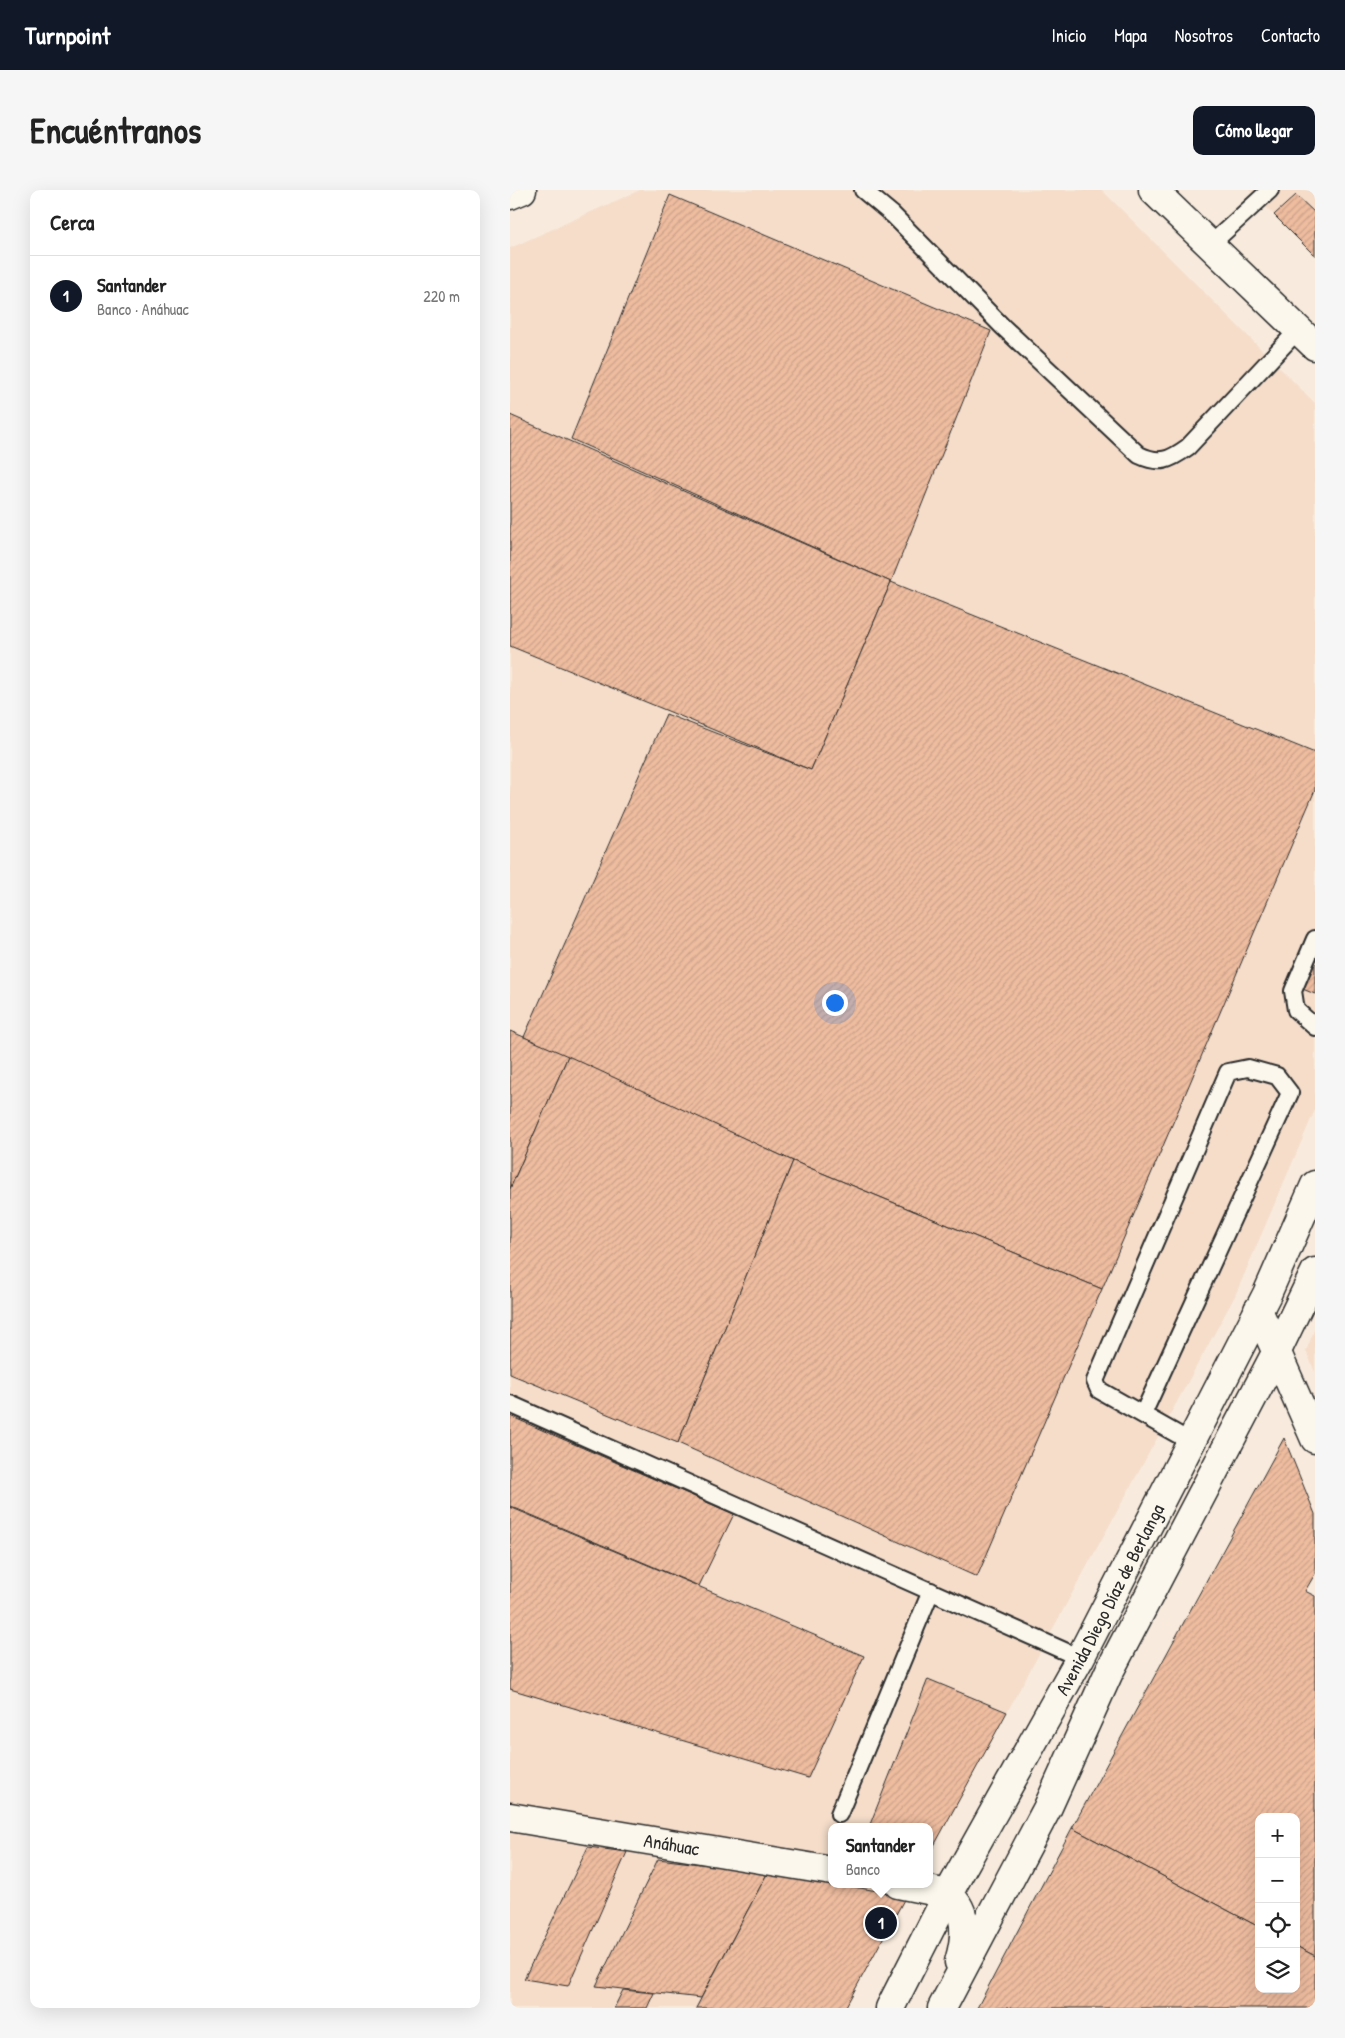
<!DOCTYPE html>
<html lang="es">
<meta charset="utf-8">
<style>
body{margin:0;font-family:"Patrick Hand",sans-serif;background:#f6f6f6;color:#222}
.controls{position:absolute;right:15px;bottom:15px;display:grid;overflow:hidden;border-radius:10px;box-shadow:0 5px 20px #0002}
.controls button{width:45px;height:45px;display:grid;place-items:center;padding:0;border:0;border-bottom:1px solid #e0e0e0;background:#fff;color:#222;font:25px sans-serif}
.you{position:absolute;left:324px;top:812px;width:18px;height:18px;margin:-12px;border:4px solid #fff;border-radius:50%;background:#1a73e8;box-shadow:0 0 0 8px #1a73e833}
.badge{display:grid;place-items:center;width:32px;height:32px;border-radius:50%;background:#111827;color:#fff;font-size:16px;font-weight:700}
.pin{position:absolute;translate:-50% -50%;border:2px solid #fff;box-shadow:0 1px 5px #0006}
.popup{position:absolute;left:318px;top:1633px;width:105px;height:65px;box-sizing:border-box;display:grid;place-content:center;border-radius:10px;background:#fff;filter:drop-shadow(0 1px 4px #0005);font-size:16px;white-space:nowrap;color:#767676}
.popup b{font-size:19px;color:#222}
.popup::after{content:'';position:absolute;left:50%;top:100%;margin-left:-10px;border:10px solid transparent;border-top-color:#fff}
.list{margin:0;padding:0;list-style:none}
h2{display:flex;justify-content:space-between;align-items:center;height:65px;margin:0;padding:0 20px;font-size:21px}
h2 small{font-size:16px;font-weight:400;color:#767676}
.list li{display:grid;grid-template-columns:32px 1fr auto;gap:15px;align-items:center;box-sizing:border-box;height:80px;padding:0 20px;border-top:1px solid #e0e0e0}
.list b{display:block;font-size:19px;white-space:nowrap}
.list p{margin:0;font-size:16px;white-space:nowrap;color:#767676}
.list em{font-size:16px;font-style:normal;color:#767676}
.icon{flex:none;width:28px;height:28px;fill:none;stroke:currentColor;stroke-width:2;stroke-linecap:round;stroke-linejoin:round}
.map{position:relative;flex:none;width:805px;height:1818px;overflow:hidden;border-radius:10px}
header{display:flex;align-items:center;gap:30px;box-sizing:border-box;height:70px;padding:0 25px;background:#111827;color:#fff}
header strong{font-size:24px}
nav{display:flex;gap:28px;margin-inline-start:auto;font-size:18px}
.intro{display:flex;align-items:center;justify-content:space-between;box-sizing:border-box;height:120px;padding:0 30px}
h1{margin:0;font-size:35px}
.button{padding:12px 22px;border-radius:10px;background:#111827;color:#fff;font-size:18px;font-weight:700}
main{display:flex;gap:30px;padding:0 30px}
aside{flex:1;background:#fff;border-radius:10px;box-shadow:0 5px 20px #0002}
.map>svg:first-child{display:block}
.built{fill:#f5ddca}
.building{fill:url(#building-hatch);stroke:#2b2b2b}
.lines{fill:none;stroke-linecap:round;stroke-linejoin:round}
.lane-casing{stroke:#2b2b2b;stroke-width:20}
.street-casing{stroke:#2b2b2b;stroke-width:31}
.secondary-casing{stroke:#2b2b2b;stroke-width:31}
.lane{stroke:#fbf7ec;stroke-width:16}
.street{stroke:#fbf7ec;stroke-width:28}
.secondary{stroke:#fbf7ec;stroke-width:28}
.labels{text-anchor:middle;stroke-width:4;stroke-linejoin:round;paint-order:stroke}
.street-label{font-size:19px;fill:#2b2b2b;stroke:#fbf7ec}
</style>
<header>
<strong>Turnpoint</strong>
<nav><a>Inicio</a><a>Mapa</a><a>Nosotros</a><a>Contacto</a></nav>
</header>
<div class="intro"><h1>Encuéntranos</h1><a class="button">Cómo llegar</a></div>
<main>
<aside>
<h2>Cerca<small></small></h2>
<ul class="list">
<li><span class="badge">1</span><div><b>Santander</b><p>Banco · Anáhuac</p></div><em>220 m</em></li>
</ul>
</aside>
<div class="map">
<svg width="805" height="1818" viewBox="0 0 805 1818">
<defs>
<pattern id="building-hatch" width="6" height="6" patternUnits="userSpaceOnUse" patternTransform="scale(1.25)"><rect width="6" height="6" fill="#eebc9f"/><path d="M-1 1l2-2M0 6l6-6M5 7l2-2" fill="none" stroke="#cca289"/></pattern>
</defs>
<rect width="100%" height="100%" fill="#f8ebdd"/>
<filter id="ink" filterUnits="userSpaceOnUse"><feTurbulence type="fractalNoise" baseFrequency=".02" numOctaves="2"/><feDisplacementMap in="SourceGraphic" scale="10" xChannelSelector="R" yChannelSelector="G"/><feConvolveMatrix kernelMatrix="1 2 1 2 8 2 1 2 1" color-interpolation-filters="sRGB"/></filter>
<g filter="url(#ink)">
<g class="built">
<polygon points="130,0 592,0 805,213 805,920 725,1106 420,1663 420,1637 322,1637 322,1694 403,1694 335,1818 0,1818 0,58"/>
<polygon points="739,0 805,0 805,66"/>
<polygon points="805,1138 805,1182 796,1161"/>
</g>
<g class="building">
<polygon points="160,5 481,141 381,392 61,249"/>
<polygon points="786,5 805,23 805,66 764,25"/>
<polygon points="0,225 381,392 301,580 0,456"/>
<polygon points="381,392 805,563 805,600 592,1099 283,971 14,847 156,524 301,580"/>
<polygon points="805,765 805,804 790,798"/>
<polygon points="0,841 58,866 0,999"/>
<polygon points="58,866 283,971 168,1253 0,1184 0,999"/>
<polygon points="283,971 592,1099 467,1387 168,1253"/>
<polygon points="0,1226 224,1324 189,1396 0,1316"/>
<polygon points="774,1248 805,1324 805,1384 795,1401 805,1406 805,1766 786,1756 786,1627 749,1627 749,1737 562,1638"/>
<polygon points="0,1317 354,1466 298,1588 0,1499"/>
<polygon points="418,1489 497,1522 420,1663 420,1637 359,1637"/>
<polygon points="562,1638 749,1737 749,1799 786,1799 786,1756 805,1766 805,1818 467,1818"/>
<polygon points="78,1657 117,1662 58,1796 14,1789"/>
<polygon points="148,1669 258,1682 191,1808 86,1796"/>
<polygon points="258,1682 396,1706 335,1818 186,1818"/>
<polygon points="113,1800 144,1803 137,1818 104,1818"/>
</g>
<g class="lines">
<defs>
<g id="lane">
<path d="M353 0 383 25 493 137 629 265C650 275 660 270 678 257L788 140"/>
<polyline points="700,55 760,0"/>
<polyline points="805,749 783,801 786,820 805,837"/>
<polyline points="0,1214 570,1468"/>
<polyline points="633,1224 780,903 767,886 738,878 718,882 585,1191 589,1200 681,1252"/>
<polyline points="329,1624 421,1401"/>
</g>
<g id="street">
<polyline points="748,1120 805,1249"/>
<path id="s1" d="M0 1627 322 1681"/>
<polyline points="388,1694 438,1704"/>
</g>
<g id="secondary">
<polyline points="643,0 805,156"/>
<polyline points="0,5 12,0"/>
<path d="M438 1704C459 1722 456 1748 449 1772"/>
<path id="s2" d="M380 1818 438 1704 570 1468 757 1104 805 995"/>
<polyline points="432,1818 537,1619 599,1482 767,1161 805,1082"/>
</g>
</defs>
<use href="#lane" class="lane-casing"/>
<use href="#street" class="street-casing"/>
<use href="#secondary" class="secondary-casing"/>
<use href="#lane" class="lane"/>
<use href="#street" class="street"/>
<use href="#secondary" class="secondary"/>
</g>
</g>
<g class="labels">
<g class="street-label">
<text dy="7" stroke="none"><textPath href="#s2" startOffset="464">Avenida Diego Díaz de Berlanga</textPath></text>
<text dy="7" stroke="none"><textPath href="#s1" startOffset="164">Anáhuac</textPath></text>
</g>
</g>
</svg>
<div class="controls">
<button>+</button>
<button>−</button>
<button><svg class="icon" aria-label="locate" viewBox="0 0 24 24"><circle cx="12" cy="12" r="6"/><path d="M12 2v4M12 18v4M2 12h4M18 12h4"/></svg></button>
<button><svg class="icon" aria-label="layers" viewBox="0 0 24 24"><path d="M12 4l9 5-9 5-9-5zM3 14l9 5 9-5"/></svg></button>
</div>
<div class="you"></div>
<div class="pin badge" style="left:371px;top:1733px">1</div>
<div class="popup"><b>Santander</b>Banco</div>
</div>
</main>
